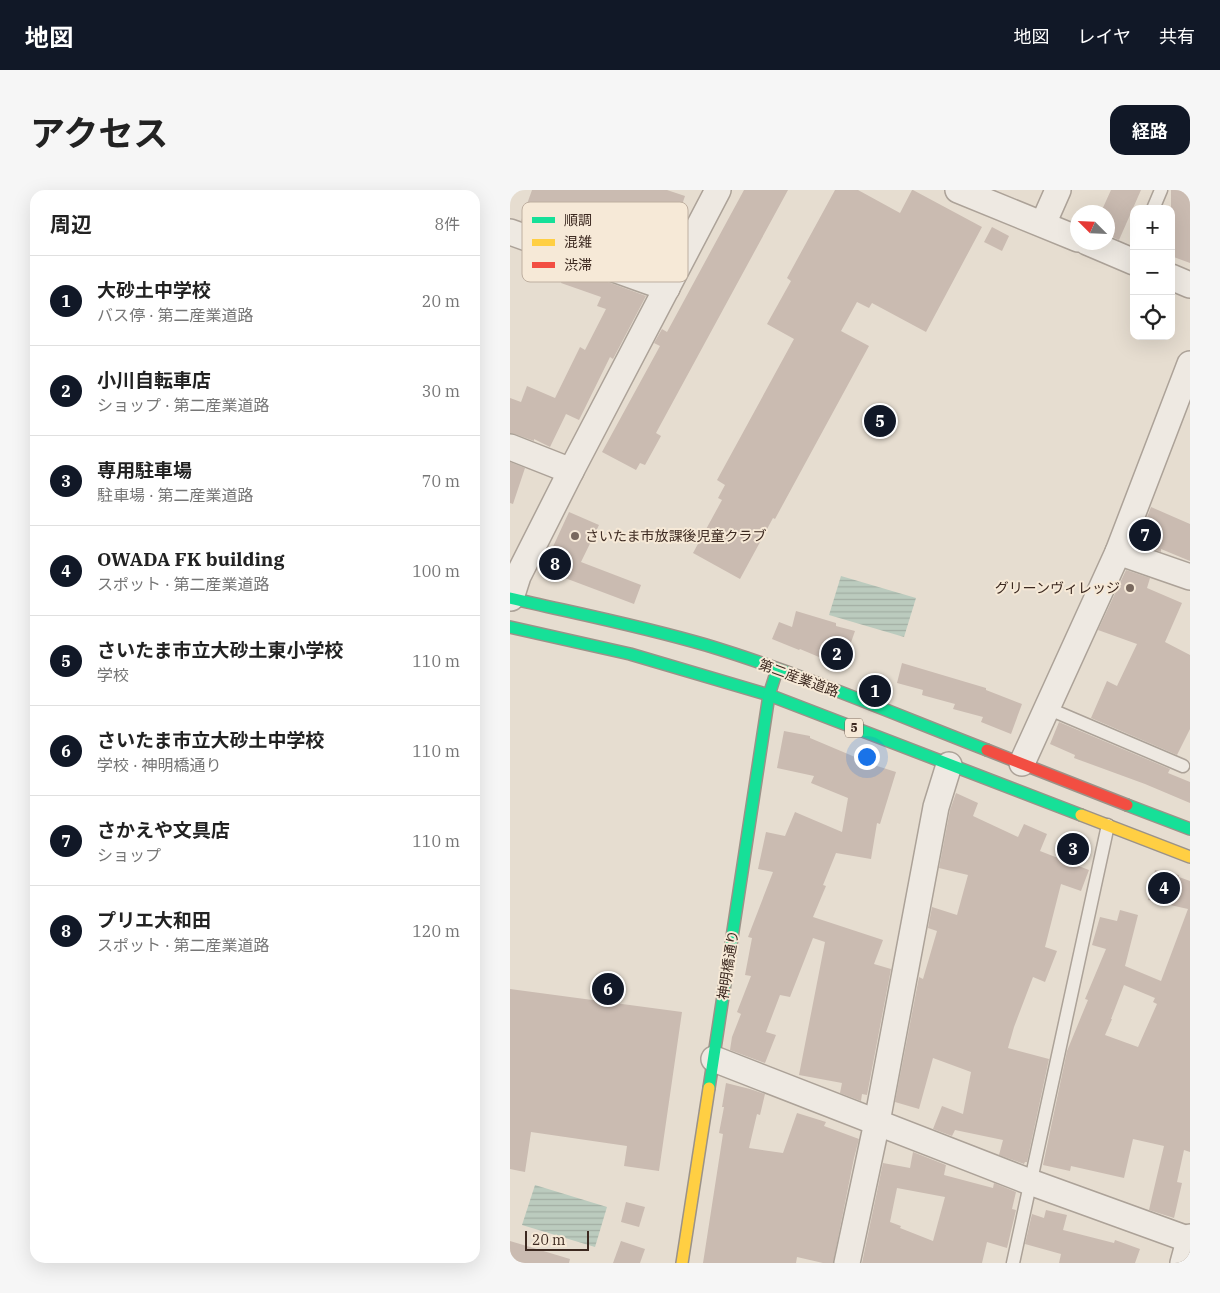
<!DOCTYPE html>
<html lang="ja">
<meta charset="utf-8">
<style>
body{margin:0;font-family:"IBM Plex Serif","Noto Sans JP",serif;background:#f6f6f6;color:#222}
.controls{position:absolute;right:15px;top:15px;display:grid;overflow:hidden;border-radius:10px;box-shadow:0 5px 20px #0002}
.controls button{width:45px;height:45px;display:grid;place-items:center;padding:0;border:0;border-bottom:1px solid #e0e0e0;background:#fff;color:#222;font:25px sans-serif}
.compass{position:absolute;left:560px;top:15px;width:45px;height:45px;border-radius:50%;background:#fff;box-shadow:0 5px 20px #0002;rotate:294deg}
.scale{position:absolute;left:15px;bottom:12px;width:64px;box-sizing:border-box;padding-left:5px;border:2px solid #3c2920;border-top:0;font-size:14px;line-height:18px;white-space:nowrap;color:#3c2920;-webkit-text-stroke:4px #f6e9d7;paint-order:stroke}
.you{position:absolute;left:356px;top:566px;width:18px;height:18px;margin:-12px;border:4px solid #fff;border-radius:50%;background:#1a73e8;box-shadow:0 0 0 8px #1a73e833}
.badge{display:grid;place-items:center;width:32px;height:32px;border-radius:50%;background:#111827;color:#fff;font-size:16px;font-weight:700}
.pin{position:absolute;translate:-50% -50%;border:2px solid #fff;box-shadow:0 1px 5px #0006}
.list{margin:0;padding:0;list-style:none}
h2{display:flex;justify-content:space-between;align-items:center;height:65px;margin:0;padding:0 20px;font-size:21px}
h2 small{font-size:16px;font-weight:400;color:#767676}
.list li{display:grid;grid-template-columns:32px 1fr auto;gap:15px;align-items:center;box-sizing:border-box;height:90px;padding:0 20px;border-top:1px solid #e0e0e0}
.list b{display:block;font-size:19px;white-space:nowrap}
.list p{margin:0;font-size:16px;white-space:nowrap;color:#767676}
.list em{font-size:16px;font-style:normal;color:#767676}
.icon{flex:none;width:28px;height:28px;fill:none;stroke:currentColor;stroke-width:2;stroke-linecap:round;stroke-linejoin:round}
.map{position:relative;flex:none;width:680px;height:1073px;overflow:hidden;border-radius:15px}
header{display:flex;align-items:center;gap:30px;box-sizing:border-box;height:70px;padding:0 25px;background:#111827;color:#fff}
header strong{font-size:24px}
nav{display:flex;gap:28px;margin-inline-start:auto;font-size:18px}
.intro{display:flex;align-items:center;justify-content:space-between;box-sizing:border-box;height:120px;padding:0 30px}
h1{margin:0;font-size:35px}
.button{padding:12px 22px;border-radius:15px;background:#111827;color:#fff;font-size:18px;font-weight:700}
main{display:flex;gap:30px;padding:0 30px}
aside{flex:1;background:#fff;border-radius:15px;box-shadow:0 5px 20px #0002}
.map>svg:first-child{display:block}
.water{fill:url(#water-rules)}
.building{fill:#cabbb1;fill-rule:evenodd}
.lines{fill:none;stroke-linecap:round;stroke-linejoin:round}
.lane-casing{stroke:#aca298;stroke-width:15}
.street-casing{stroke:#aca298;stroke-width:28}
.fast-casing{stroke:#9b9288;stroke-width:14}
.slow-casing{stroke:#9b9288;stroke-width:14}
.jam-casing{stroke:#9b9288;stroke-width:14}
.lane{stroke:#eee9e2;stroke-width:12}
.street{stroke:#eee9e2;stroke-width:25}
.fast{stroke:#16e098;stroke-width:11}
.slow{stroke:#ffcf43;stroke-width:11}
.jam{stroke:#f24e42;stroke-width:11}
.poi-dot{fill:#78685e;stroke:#f6e9d7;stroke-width:2}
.labels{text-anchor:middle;stroke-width:4;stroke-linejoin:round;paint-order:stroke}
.shield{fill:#f6e9d7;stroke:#746357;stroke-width:1}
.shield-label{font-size:12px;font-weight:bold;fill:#3c2920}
.poi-label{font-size:14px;fill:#3c2920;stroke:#f6e9d7;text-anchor:start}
.street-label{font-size:14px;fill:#3c2920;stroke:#f6e9d7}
.key{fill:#f6e9d7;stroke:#beafa0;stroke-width:1}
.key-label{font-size:14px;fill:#3c2920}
</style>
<header>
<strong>地図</strong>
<nav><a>地図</a><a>レイヤ</a><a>共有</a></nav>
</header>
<div class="intro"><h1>アクセス</h1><a class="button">経路</a></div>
<main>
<aside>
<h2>周辺<small>8件</small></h2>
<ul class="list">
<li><span class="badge">1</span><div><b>大砂土中学校</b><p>バス停 · 第二産業道路</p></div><em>20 m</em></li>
<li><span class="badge">2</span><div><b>小川自転車店</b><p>ショップ · 第二産業道路</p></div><em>30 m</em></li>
<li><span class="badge">3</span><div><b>専用駐車場</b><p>駐車場 · 第二産業道路</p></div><em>70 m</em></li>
<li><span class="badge">4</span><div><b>OWADA FK building</b><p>スポット · 第二産業道路</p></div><em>100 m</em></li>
<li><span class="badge">5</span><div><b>さいたま市立大砂土東小学校</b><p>学校</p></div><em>110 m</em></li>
<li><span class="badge">6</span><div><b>さいたま市立大砂土中学校</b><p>学校 · 神明橋通り</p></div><em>110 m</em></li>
<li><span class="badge">7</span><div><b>さかえや文具店</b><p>ショップ</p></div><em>110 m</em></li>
<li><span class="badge">8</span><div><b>プリエ大和田</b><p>スポット · 第二産業道路</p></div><em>120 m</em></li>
</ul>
</aside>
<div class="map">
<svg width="680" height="1073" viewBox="0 0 680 1073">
<defs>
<pattern id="water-rules" width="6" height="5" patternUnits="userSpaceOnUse" patternTransform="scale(1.25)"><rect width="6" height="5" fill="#bbcbbe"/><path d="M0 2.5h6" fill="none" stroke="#a2aea3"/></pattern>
</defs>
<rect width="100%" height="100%" fill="#e6ddd0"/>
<g class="water">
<polygon points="331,386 406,408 394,447 319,425"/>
<polygon points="25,995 97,1017 85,1057 12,1035"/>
</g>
<g class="building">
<polygon points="22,0 157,0 175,6 164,38 159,36 142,77 107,65 110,59 92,53 47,37 45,43 11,31"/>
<polygon points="234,0 278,0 146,243 151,246 135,275 130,273 126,280 92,262 150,156 144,153 152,139 157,142"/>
<polygon points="325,0 348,0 390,23 402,0 403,0 472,37 416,142 362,113 359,118 347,112 331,141 359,156 265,329 263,328 230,389 183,363 212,310 208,308 215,295 207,290 284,149 257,134 281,91 277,88"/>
<polygon points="601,0 631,0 609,50 598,45 598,22 591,22"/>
<polygon points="661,0 673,0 680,3 680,73 661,66"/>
<polygon points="482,37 499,46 492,61 474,52"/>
<polygon points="57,77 136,106 103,169 100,167 69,230 56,224 40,257 24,249 24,251 5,244 0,243 0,208 11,212 17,196 45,208 70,157 75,160 96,119 87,116 91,107 51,93"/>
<polygon points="0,272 15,278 3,314 0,313"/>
<polygon points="641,317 680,334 680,371 651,359 651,362 627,353"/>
<polygon points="59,322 89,335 71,372 131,395 124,414 55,388 29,377 37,360 41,361"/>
<polygon points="616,380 640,388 637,398 672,413 655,452 680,465 680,539 667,565 581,528 597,491 607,496 627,454 588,440"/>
<polygon points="286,421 326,433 326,436 345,441 338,461 342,463 335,478 290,459 289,460 262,449 269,432 282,437"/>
<polygon points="392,473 476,498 476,500 512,514 501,544 471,532 473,527 443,519 445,514 412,505 413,500 387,493"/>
<polygon points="549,532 660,579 658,583 680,592 680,613 635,594 564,568 565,565 540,554"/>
<polygon points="274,541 300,546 300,548 364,575 386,582 370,634 367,633 361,669 326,663 313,695 316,696 303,727 373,750 364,774 381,779 357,905 352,904 351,911 330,903 332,893 289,885 315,752 303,748 280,807 270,805 256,842 266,845 255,873 220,860 222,847 231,824 227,822 241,786 235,785 242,748 238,747 263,682 248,679 256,642 275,646 285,622 332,642 338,608 301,593 304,586 267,578"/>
<polygon points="446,603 468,613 463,626 508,647 514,634 537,644 530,661 579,680 571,701 551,694 535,757 547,761 535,792 523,787 504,837 498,858 539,869 517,972 515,972 514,974 489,965 493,950 445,940 442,946 423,939 432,916 453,924 461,882 423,868 409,919 385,912 409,787 413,789 427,741 418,738 422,717 447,725 458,685 429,678 440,620"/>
<path d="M645 680 669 685V687L680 691V962L674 960 667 992 672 993 664 1028 639 1020 654 956 623 949 614 988 561 976 560 981 533 975 557 861 578 810 575 809 596 759 582 755 590 727 607 731 610 720 628 725 615 776 651 791 678 719 638 710ZM614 795 645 808 643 812 647 814 628 857 595 845 602 829H601Z"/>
<polygon points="0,799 172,822 149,981 114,976 117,956 21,942 15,982 0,979"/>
<polygon points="216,893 240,899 255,904 250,925 247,924 239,958 273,963 287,923 316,932 314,936 349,949 344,968 323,1073 313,1073 287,1067 286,1073 193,1073 213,944 209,943 214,917 212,917"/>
<path d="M403 962 436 975 434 985 483 998 484 993 506 1002 502 1019 506 1020 497 1058 477 1052 472 1073H352L373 973 400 978ZM387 998 435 1007 423 1051 390 1038 391 1036 380 1032Z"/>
<polygon points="116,1012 135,1017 129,1037 111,1032"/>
<polygon points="536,1020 557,1025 553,1040 604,1053 605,1050 630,1059 625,1073 549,1073 551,1064 515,1054 522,1024 534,1028"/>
<polygon points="0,1051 60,1069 59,1073 0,1073"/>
<polygon points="111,1051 135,1059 130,1073 103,1073"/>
</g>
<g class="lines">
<defs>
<g id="lane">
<polyline points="643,19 651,0"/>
<polyline points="537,518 673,576"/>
<polyline points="503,1073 598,635"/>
</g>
<g id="street">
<polyline points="448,0 568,49"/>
<polyline points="533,34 548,0"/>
<polyline points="0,42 157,98"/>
<polyline points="577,52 624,72"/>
<polyline points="661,87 680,95"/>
<polyline points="0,257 61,281"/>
<polyline points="608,362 680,387"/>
<polyline points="1,408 8,386 61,281 208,0"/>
<polyline points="512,573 608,362 680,174"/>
<polyline points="204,869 520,992 680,1050"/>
<polyline points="337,1073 367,932 426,617 439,575"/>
<polyline points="673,1073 680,1047"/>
</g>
<g id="fast">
<path d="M0 408C65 423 132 436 196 455 292 484 384 524 477 560"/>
<polyline points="0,437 120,464 259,505 571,625"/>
<polyline points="617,615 680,639"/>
<polyline points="199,898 259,505 266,483"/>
</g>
<g id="slow">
<polyline points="571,625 680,667"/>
<polyline points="172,1073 199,898"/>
</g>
<polyline id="jam" points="477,560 617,615"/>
</defs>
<use href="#lane" class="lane-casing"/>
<use href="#street" class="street-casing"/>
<use href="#fast" class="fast-casing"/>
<use href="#slow" class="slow-casing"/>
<use href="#jam" class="jam-casing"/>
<use href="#lane" class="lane"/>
<use href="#street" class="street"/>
<use href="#fast" class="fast"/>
<use href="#slow" class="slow"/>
<use href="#jam" class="jam"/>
</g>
<g class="poi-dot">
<circle cx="65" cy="346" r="5"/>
<circle cx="620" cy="398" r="5"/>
</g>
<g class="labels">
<rect class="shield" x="335" y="528.5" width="18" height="19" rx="4"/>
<g class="shield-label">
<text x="344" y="542">5</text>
</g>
<g class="poi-label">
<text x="75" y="351">さいたま市放課後児童クラブ</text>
<text x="610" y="403" text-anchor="end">グリーンヴィレッジ</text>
</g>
<g class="street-label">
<text transform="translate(289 488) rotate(20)" y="5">第二産業道路</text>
<text transform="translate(218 775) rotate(-81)" y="5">神明橋通り</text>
</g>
</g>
<rect x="12" y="12" width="166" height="80" rx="8" class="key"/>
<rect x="22" y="27" width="23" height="6" fill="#16e098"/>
<rect x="22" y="49" width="23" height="7" fill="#ffcf43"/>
<rect x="22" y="72" width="23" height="6" fill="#f24e42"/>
<g class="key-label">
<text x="54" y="35">順調</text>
<text x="54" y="57">混雑</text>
<text x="54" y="80">渋滞</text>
</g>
</svg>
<div class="controls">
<button>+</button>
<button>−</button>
<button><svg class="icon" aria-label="locate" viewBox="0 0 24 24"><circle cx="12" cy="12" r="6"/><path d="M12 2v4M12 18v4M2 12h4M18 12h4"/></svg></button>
</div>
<svg class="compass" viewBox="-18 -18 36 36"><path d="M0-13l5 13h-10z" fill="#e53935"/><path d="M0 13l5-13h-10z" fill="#767676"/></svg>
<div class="scale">20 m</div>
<div class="you"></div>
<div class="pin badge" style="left:365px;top:501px">1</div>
<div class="pin badge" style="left:327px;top:464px">2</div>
<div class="pin badge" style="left:563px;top:659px">3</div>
<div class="pin badge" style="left:654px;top:698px">4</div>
<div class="pin badge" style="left:370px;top:231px">5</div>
<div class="pin badge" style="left:98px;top:799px">6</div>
<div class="pin badge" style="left:635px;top:345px">7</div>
<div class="pin badge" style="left:45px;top:374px">8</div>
</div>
</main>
